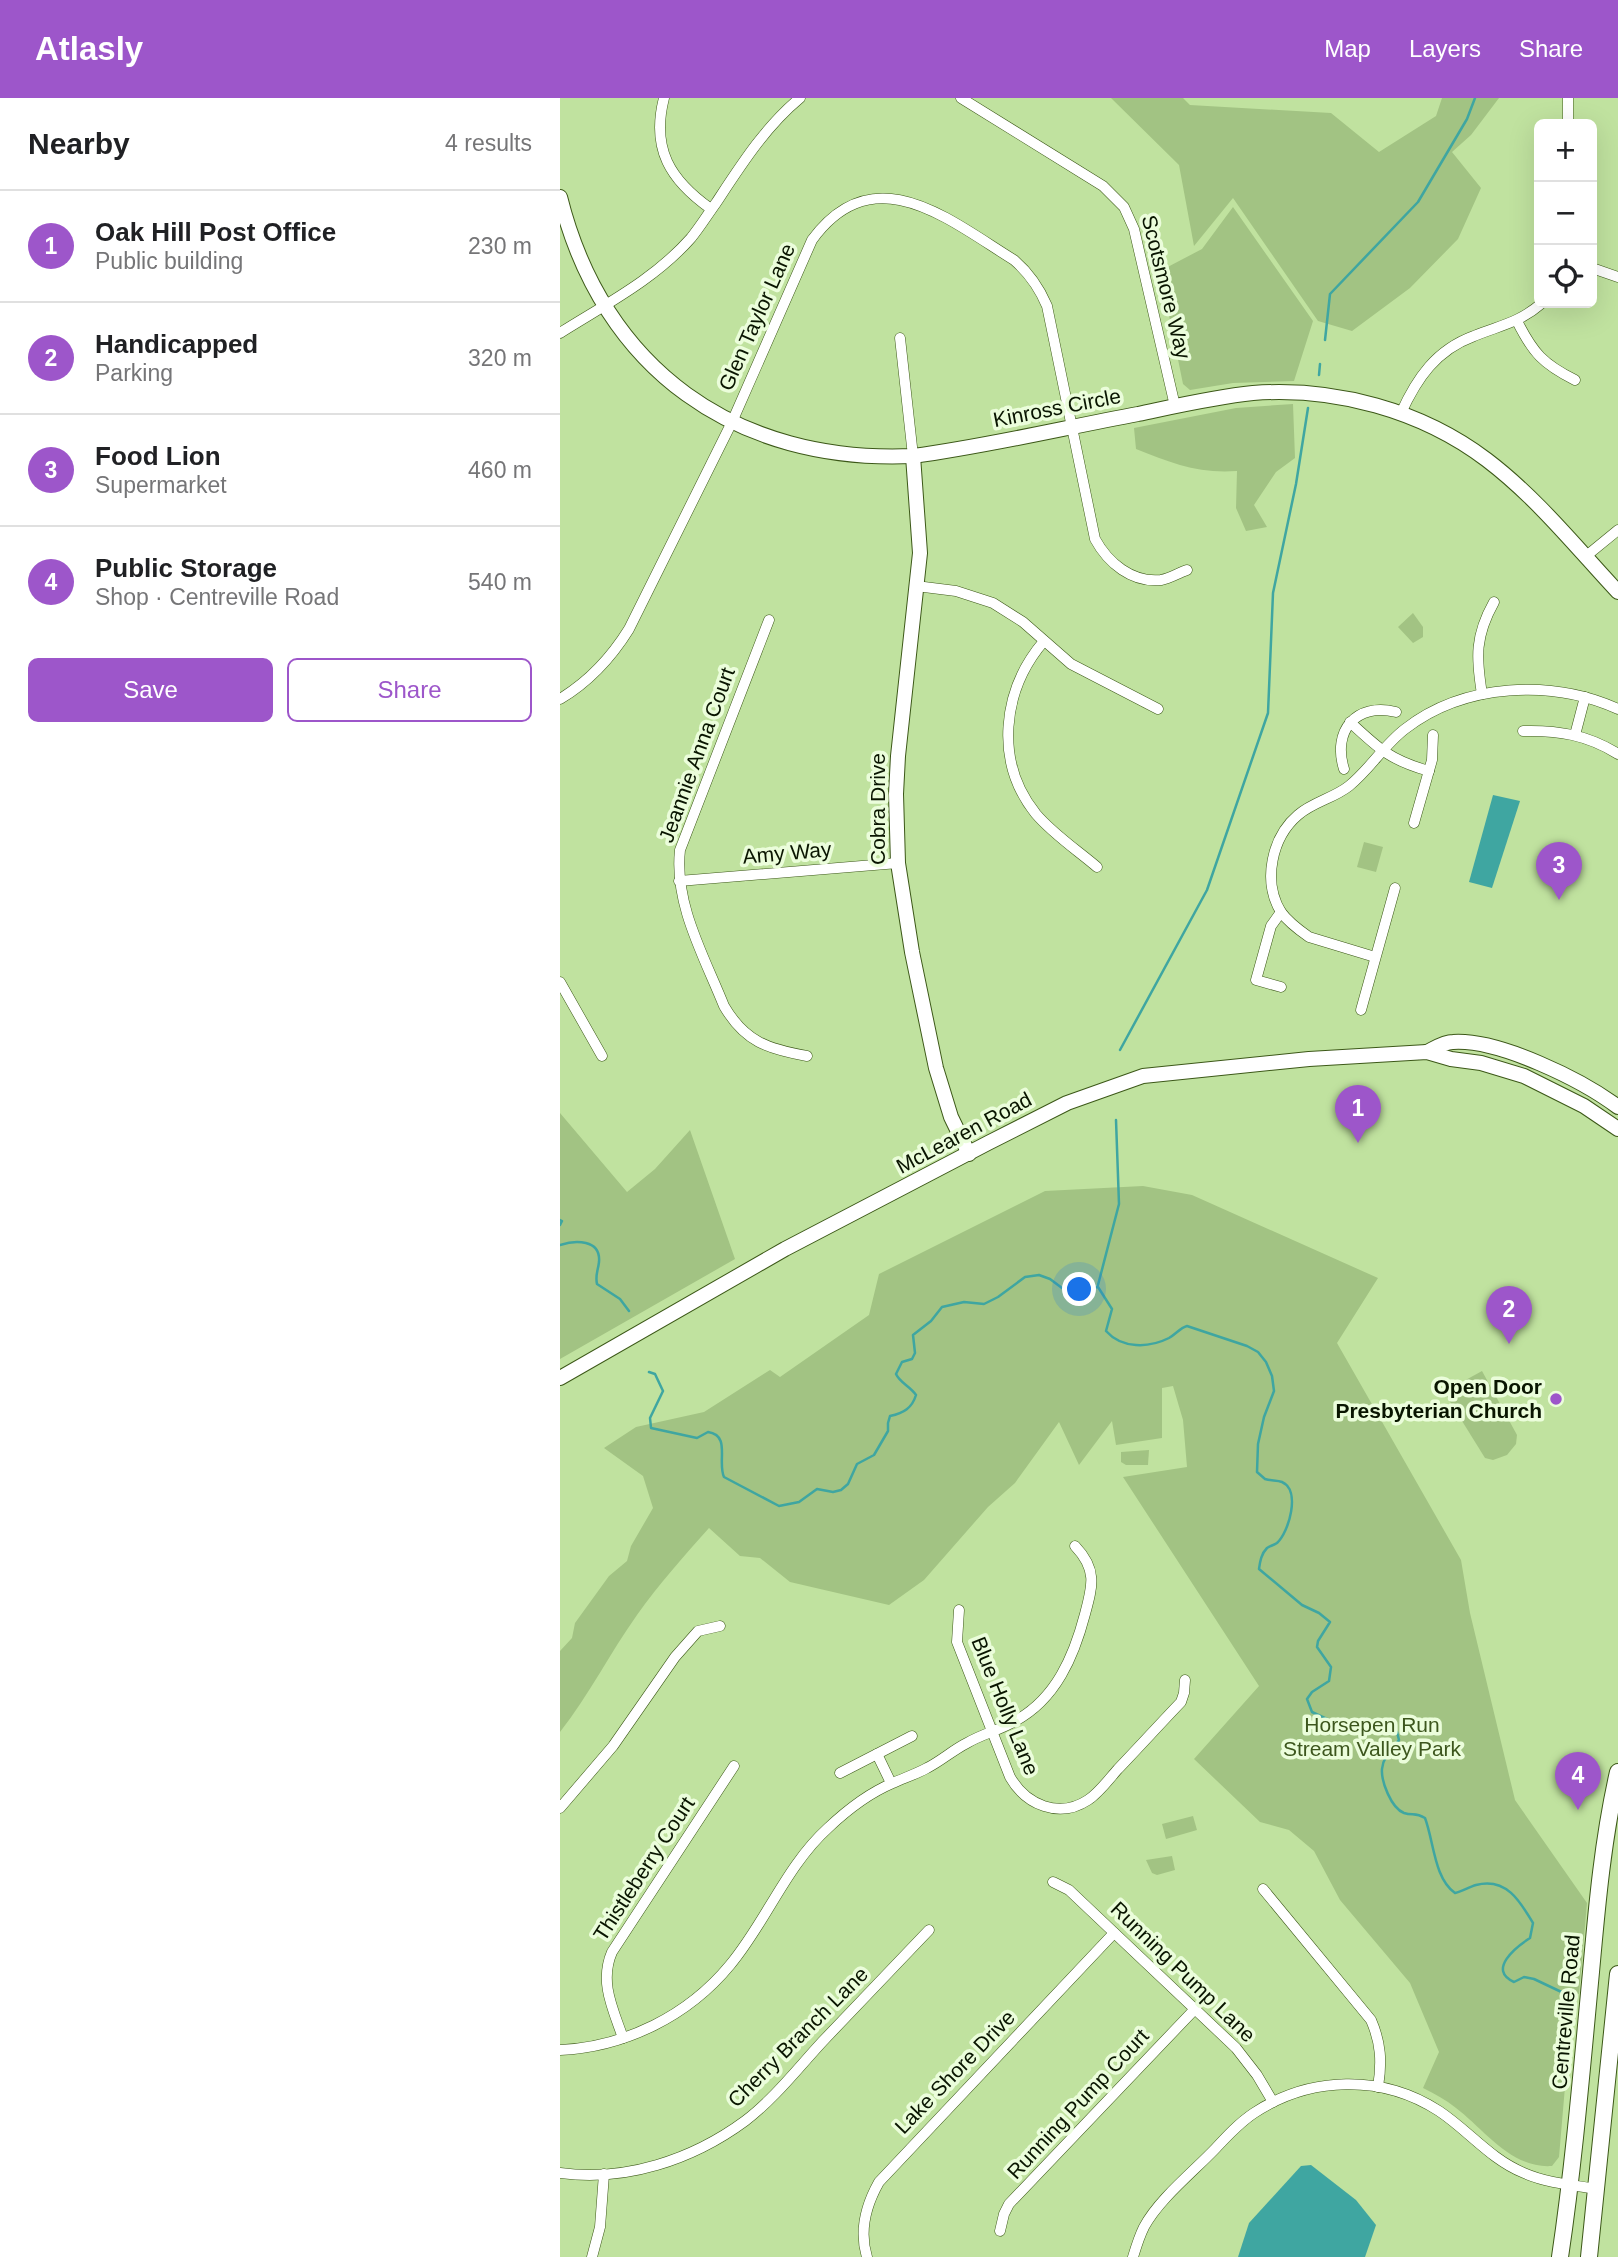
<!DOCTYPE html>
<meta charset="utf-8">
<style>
body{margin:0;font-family:Arial,sans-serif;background:#f2f2f2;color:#202124}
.controls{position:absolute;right:21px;top:21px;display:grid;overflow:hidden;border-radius:10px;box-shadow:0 7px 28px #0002}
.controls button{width:63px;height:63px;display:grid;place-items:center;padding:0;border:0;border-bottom:2px solid #e0e0e0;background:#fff;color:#202124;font:35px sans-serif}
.you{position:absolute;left:520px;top:1192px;width:24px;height:24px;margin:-18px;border:5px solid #fff;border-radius:50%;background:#1a73e8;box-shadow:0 0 0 10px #1a73e833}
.badge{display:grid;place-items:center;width:46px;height:46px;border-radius:50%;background:#9d56ca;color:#fff;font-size:23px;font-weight:700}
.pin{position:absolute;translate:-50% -58px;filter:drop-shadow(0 2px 4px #0008)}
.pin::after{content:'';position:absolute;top:37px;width:24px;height:21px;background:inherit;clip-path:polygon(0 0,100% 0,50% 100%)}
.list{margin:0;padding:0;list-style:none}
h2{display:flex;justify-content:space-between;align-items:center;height:91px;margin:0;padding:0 28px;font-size:30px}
h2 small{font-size:23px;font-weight:400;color:#757577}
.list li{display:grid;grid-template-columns:46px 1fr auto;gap:21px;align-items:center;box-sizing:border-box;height:112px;padding:0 28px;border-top:2px solid #e0e0e0}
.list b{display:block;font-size:26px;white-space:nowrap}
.list p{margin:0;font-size:23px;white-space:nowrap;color:#757577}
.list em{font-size:23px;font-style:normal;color:#757577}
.actions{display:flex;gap:14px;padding:21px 28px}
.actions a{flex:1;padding:16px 0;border:2px solid #9d56ca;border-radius:10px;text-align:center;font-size:24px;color:#9d56ca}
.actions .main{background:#9d56ca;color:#fff}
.icon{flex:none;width:38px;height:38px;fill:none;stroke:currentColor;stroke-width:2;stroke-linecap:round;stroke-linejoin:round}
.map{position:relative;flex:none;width:1058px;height:2159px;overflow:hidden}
header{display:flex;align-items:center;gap:42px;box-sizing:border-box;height:98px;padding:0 35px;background:#9d56ca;color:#fff}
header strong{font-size:33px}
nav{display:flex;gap:38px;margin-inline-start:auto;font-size:24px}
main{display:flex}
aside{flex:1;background:#fff}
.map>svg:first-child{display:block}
.green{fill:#a2c383}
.water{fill:#3fa6a1}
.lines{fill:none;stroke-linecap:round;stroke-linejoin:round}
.stream{stroke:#3fa6a1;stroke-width:2.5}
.street-casing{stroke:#3c5818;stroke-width:11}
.secondary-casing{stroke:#3c5818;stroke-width:16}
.primary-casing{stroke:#3c5818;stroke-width:18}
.street{stroke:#fff;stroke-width:10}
.secondary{stroke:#fff;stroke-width:14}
.primary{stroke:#fff;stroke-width:16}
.poi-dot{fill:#9d56ca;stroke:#ebfddb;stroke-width:2.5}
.labels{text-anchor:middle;stroke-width:7;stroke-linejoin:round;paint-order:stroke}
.street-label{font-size:21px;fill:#091500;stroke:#ebfddb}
.poi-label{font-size:21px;font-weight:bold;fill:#091500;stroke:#ebfddb;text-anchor:end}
.park-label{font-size:21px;fill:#3c561d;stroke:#ebfddb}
</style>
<header>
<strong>Atlasly</strong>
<nav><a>Map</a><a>Layers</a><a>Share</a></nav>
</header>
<main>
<aside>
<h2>Nearby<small>4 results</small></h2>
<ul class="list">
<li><span class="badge">1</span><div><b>Oak Hill Post Office</b><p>Public building</p></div><em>230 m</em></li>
<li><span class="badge">2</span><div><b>Handicapped</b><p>Parking</p></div><em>320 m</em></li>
<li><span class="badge">3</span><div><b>Food Lion</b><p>Supermarket</p></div><em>460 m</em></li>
<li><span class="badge">4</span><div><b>Public Storage</b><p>Shop · Centreville Road</p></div><em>540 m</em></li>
</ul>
<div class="actions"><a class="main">Save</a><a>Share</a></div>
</aside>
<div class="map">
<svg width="1058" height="2159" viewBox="0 0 1058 2159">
<rect width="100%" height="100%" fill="#c0e29f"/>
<g class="green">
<polygon points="551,0 623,0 630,7 771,15 819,54 876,18 882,0 939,0 911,37 892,54 921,90 898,141 850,190 792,233 758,223 673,100 634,148 619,67"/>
<polygon points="673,109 753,223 734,283 673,285 630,292 623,286 600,173 642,151"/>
<path d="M733 306 735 360 716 374 694 407 707 429 686 433 676 410 677 373C639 376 611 365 576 351L574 330 676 310Z"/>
<polygon points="853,515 863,529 863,539 853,545 838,529"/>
<polygon points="804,744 823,749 816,774 797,769"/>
<polygon points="0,1015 67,1094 95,1071 130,1032 175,1161 0,1261"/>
<path d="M583 1088 632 1097 818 1180 777 1245 901 1462 910 1515 955 1702 1027 1805 1019 1896 1013 1895 999 2059 992 2068C951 2071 924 2031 896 2010 886 2002 875 1996 863 1990L879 1954 850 1885 780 1802 754 1753 729 1732 700 1724 634 1661 699 1588 563 1379 627 1369 623 1322 613 1288 602 1290V1340L556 1347 552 1323 519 1367 499 1324 455 1385 428 1409 364 1482 329 1507 230 1484 200 1460 180 1458 149 1430C124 1458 99 1486 77 1517 50 1555 29 1597 0 1634V1553L12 1540 15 1525 49 1478 67 1463 71 1448 93 1410 83 1378 44 1350 76 1329 144 1314 210 1272 220 1279 309 1217 319 1176 485 1093Z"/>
<polygon points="922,1273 957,1337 956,1346 947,1357 933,1362 925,1360 884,1294"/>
<polygon points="589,1352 588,1367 566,1367 561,1364 561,1354"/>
<polygon points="633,1718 637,1732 606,1741 602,1726"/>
<polygon points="612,1758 615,1772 597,1777 592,1775 586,1762"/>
</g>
<g class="water">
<polygon points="933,697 960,703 932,790 909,784"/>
<polygon points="751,2067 796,2102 816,2127 805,2159 678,2159 689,2125 741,2068"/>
</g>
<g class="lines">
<g class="stream">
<polyline points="765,242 770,196 858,104 907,21 915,0"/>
<polyline points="759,277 760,266"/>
<polyline points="560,952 647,792 708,615 713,495 736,386 748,310"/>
<polyline points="0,1122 2,1123 0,1127"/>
<path d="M0 1147C15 1142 41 1141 39 1164 38 1173 35 1177 37 1186L60 1201 69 1213"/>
<polyline points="538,1187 559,1106 556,1022"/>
<path d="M89 1274 95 1276 103 1293 90 1320 91 1330 137 1340 148 1334C171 1337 157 1364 164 1379L219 1408 239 1404 257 1391 273 1394 281 1392 288 1386 297 1366 314 1357 328 1333V1325L330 1318C344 1315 352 1310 356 1297 350 1288 340 1285 336 1276L342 1264 352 1261 355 1255 353 1237 371 1223 382 1209 404 1204 424 1206 438 1199 465 1179 479 1177 490 1181 502 1190 510 1192 538 1189 552 1211 546 1233C562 1251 589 1250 609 1240 616 1236 620 1230 627 1228L687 1248 698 1254 706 1264 712 1278 714 1293 704 1319 698 1346 697 1374 705 1381C711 1383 717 1382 722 1384 741 1392 729 1434 717 1445 714 1447 710 1448 707 1450 701 1456 700 1464 699 1471L742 1507 759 1515 770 1524 758 1543 757 1549 771 1569 769 1583 752 1594 747 1601 752 1614 769 1622 781 1625 789 1624 809 1632 825 1628 837 1634 839 1642C832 1651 823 1659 822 1671 821 1683 831 1710 844 1715 853 1718 855 1714 865 1720 874 1744 874 1780 895 1795 903 1793 909 1789 916 1787 946 1779 960 1803 973 1825L970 1840C956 1849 927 1872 954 1884L964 1879 974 1881 1012 1899"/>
</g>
<defs>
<g id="street">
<path d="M104 0C91 51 110 82 151 111"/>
<polyline points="401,0 543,88 564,109 574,131 615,308"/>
<polyline points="1008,26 1008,0"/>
<polyline points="1032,170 1058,179"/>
<path d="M957 223C973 255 983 266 1015 282"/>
<path d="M0 235C46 206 95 181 131 140 140 129 148 116 156 105 181 67 205 29 240 0"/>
<polyline points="340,240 353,358"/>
<path d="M841 315C857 280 876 252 914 238 941 227 959 225 982 205"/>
<polyline points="1025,459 1058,432"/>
<polyline points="356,488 396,493 433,505 463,524 511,566 598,611"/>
<path d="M209 522 120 752C114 806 144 858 164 908 185 944 208 951 247 958"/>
<path d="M484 543C442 592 434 664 476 716 493 736 517 752 537 769"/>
<path d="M922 596C916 559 915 538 934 504"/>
<path d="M0 601C30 583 51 560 69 531L172 324 252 142C314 57 389 122 454 162 469 175 479 189 487 208L535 441C548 465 572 485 601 482 611 480 618 475 627 472"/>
<path d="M790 624C819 651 830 662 869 673"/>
<path d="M963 633C998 632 1028 637 1058 656"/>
<polyline points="1015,637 1025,599"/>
<path d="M784 671C772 633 796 604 836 614"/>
<polyline points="854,725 872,662 873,637"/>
<polyline points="119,783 338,765"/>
<path d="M815 859 749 839C739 832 728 824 721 814 702 783 712 739 738 717 753 704 774 700 789 688 810 671 824 647 845 631 904 585 992 581 1058 611"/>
<polyline points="0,884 42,958"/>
<polyline points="721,889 696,882 711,828 721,814"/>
<polyline points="801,912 835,790"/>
<path d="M399 1512 397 1544 450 1679C466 1707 499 1721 528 1702 539 1695 549 1681 558 1671 579 1649 600 1626 621 1604L624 1595 625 1582"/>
<polyline points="317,1656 331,1685"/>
<polyline points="280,1675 352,1638"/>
<polyline points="0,1710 53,1648 115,1559 138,1533 160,1528"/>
<polyline points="493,1784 509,1792 676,1950 697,1977 713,2004"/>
<path d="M703 1791 811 1922C821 1945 822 1964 818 1989"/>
<path d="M63 1940C53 1911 39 1884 52 1854L174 1668"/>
<path d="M0 1952C65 1949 128 1918 170 1867 206 1824 226 1768 268 1730 286 1713 309 1695 333 1685 344 1680 356 1676 367 1670 381 1663 393 1652 407 1645 422 1636 440 1632 455 1623 496 1601 514 1558 525 1516 533 1487 537 1471 515 1448"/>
<path d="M0 2075C65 2084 132 2062 185 2023 214 2001 238 1970 263 1943 298 1906 334 1869 369 1832"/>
<polyline points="440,2133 444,2116 449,2106 635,1911"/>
<polyline points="32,2159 40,2129 44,2076"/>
<path d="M307 2159C299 2133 306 2107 319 2084L554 1835"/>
<path d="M573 2159C576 2149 579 2139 584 2129 599 2101 633 2074 655 2051 667 2038 679 2025 694 2015 750 1978 822 1976 879 2013 909 2033 930 2061 964 2075 987 2085 1012 2087 1037 2091"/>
</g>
<g id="secondary">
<path d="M0 99C43 272 177 366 353 358 428 348 503 330 578 316 616 308 654 299 693 295 775 289 861 312 927 362 977 400 1016 449 1058 494"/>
<polyline points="353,358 360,455 338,658 336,696 338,765 352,854 376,970 391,1019 409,1056"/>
<path d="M867 954C875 950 884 944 893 944 939 941 1022 982 1058 1009"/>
<polyline points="0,1280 225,1151 428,1045 507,1005 583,978 749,961 867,954 891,961 921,965 964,978 1024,1008 1058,1031"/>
</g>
<g id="primary">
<path d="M1000 2159C1014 2065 1022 1969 1031 1874 1037 1807 1043 1740 1058 1674"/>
<polyline points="1029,2159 1058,1876"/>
</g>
</defs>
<use href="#street" class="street-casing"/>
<use href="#secondary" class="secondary-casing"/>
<use href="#primary" class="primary-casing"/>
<use href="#street" class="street"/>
<use href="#secondary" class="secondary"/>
<use href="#primary" class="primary"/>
</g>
<circle class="poi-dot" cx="996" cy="1301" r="7"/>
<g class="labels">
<g class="street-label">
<text transform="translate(606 189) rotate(76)" y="7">Scotsmore Way</text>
<text transform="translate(197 219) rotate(-66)" y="7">Glen Taylor Lane</text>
<text transform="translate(497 310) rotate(-11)" y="7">Kinross Circle</text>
<text transform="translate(137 657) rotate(-70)" y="7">Jeannie Anna Court</text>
<text transform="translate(318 711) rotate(-90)" y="7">Cobra Drive</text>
<text transform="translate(227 755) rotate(-5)" y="7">Amy Way</text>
<text transform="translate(404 1035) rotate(-28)" y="7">McLearen Road</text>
<text transform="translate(445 1608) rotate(68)" y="7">Blue Holly Lane</text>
<text transform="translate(84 1771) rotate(-57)" y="7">Thistleberry Court</text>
<text transform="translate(623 1874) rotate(44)" y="7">Running Pump Lane</text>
<text transform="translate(1006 1914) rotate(-85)" y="7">Centreville Road</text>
<text transform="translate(238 1939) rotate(-45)" y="7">Cherry Branch Lane</text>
<text transform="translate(395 1974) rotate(-46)" y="7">Lake Shore Drive</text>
<text transform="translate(518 2006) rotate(-47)" y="7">Running Pump Court</text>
</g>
<g class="poi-label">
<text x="982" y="1296">Open Door<tspan x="982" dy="24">Presbyterian Church</tspan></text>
</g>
<g class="park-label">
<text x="812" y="1634">Horsepen Run<tspan x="812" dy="24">Stream Valley Park</tspan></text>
</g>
</g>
</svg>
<div class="controls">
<button>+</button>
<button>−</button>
<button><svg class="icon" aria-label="locate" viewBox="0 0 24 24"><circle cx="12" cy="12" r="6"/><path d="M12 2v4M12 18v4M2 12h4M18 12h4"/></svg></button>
</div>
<div class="you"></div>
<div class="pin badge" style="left:798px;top:1045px">1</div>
<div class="pin badge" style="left:949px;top:1246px">2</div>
<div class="pin badge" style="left:999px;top:802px">3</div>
<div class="pin badge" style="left:1018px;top:1712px">4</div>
</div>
</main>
